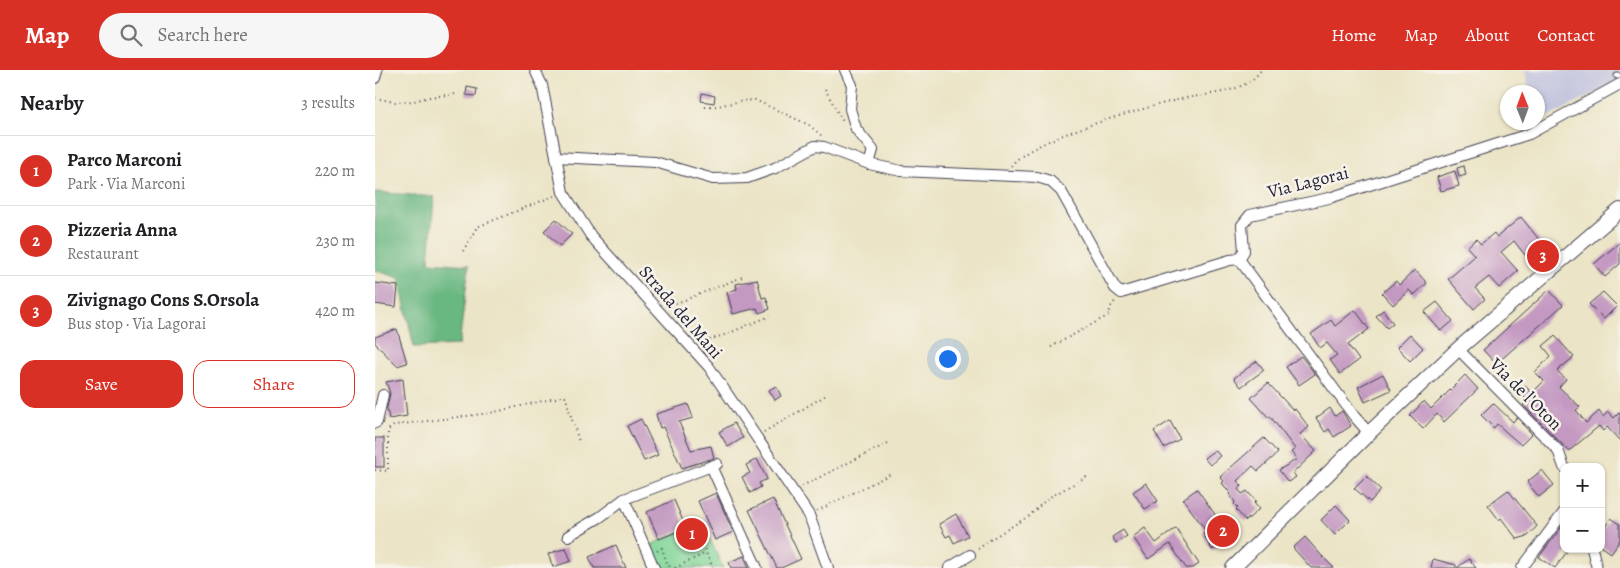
<!DOCTYPE html>
<meta charset="utf-8">
<style>
body{margin:0;font-family:Alegreya,serif;background:#f6f6f6;color:#202124}
.controls{position:absolute;right:15px;bottom:15px;display:grid;overflow:hidden;border-radius:10px;box-shadow:0 1px 4px #0004}
.controls button{width:45px;height:45px;display:grid;place-items:center;padding:0;border:0;border-bottom:1px solid #e0e0e0;background:#fff;color:#202124;font:25px sans-serif}
.compass{position:absolute;left:1125px;top:15px;width:45px;height:45px;border-radius:50%;background:#fff;box-shadow:0 1px 4px #0004;rotate:359deg}
.you{position:absolute;left:572px;top:288px;width:18px;height:18px;margin:-12px;border:4px solid #fff;border-radius:50%;background:#1a73e8;box-shadow:0 0 0 8px #1a73e833}
.badge{display:grid;place-items:center;width:32px;height:32px;border-radius:50%;background:#d93025;color:#fff;font-size:16px;font-weight:700}
.pin{position:absolute;translate:-50% -50%;border:2px solid #fff;box-shadow:0 1px 5px #0006}
.list{margin:0;padding:0;list-style:none}
h2{display:flex;justify-content:space-between;align-items:center;height:65px;margin:0;padding:0 20px;font-size:21px}
h2 small{font-size:16px;font-weight:400;color:#757577}
.list li{display:grid;grid-template-columns:32px 1fr auto;gap:15px;align-items:center;box-sizing:border-box;height:70px;padding:0 20px;border-top:1px solid #e0e0e0}
.list b{display:block;font-size:19px;white-space:nowrap}
.list p{margin:0;font-size:16px;white-space:nowrap;color:#757577}
.list em{font-size:16px;font-style:normal;color:#757577}
.actions{display:flex;gap:10px;padding:15px 20px}
.actions a{flex:1;padding:11px 0;border:1px solid #d93025;border-radius:15px;text-align:center;font-size:18px;color:#d93025}
.actions .main{background:#d93025;color:#fff}
.icon{flex:none;width:28px;height:28px;fill:none;stroke:currentColor;stroke-width:2;stroke-linecap:round;stroke-linejoin:round}
.map{position:relative;flex:none;width:1245px;height:498px;overflow:hidden}
header{display:flex;align-items:center;gap:30px;box-sizing:border-box;height:70px;padding:0 25px;background:#d93025;color:#fff}
header strong{font-size:24px}
nav{display:flex;gap:28px;margin-inline-start:auto;font-size:18px}
.search{width:350px;height:45px;background:#f6f6f6;display:flex;align-items:center;gap:12px;box-sizing:border-box;padding:0 18px;border-radius:28px;color:#757577;font-size:19px}
main{display:flex}
aside{flex:1;background:#fff}
.map>svg:first-child{display:block}
.industrial{fill:#c0c2dd}
.green{fill:#82d699;stroke:#527c6a}
.forest{fill:#69b781;stroke:#466c5e}
.building{fill:#c398c1}
.lines{fill:none;stroke-linecap:round;stroke-linejoin:round}
.lane-casing{stroke:#403f50;stroke-width:7}
.street-casing{stroke:#403f50;stroke-width:12}
.secondary-casing{stroke:#403f50;stroke-width:16}
.path{stroke:#403f50;stroke-width:2;stroke-dasharray:1 4;stroke-linecap:butt}
.lane{stroke:#fff;stroke-width:5}
.street{stroke:#fff;stroke-width:10}
.secondary{stroke:#fff;stroke-width:14}
.labels{text-anchor:middle;stroke-width:5;stroke-linejoin:round;paint-order:stroke}
.street-label{font-size:18px;fill:#22223b;stroke:#f7f3e8}
</style>
<header>
<strong>Map</strong>
<div class="search"><svg class="icon" aria-label="search" viewBox="0 0 24 24"><circle cx="10" cy="10" r="6"/><path d="M15 15l6 6"/></svg>Search here</div>
<nav><a>Home</a><a>Map</a><a>About</a><a>Contact</a></nav>
</header>
<main>
<aside>
<h2>Nearby<small>3 results</small></h2>
<ul class="list">
<li><span class="badge">1</span><div><b>Parco Marconi</b><p>Park · Via Marconi</p></div><em>220 m</em></li>
<li><span class="badge">2</span><div><b>Pizzeria Anna</b><p>Restaurant</p></div><em>230 m</em></li>
<li><span class="badge">3</span><div><b>Zivignago Cons S.Orsola</b><p>Bus stop · Via Lagorai</p></div><em>420 m</em></li>
</ul>
<div class="actions"><a class="main">Save</a><a>Share</a></div>
</aside>
<div class="map">
<svg width="1245" height="498" viewBox="0 0 1245 498">
<rect width="100%" height="100%" fill="#f7f3e8"/>
<filter id="ink" filterUnits="userSpaceOnUse"><feTurbulence type="fractalNoise" baseFrequency=".02" numOctaves="2"/><feDisplacementMap in="SourceGraphic" scale="10" xChannelSelector="R" yChannelSelector="G"/><feConvolveMatrix kernelMatrix="1 2 1 2 8 2 1 2 1" color-interpolation-filters="sRGB"/></filter>
<filter id="wash" filterUnits="userSpaceOnUse"><feTurbulence type="fractalNoise" baseFrequency=".0096" numOctaves="4" result="noise"/><feDisplacementMap in="SourceGraphic" scale="20" xChannelSelector="R" yChannelSelector="G"/><feGaussianBlur stdDeviation="1.12" result="paint"/><feColorMatrix in="noise" values="0 0 0 0 0 0 0 0 0 0 0 0 0 0 0 0 0 1.4 0 .05"/><feComposite in="paint" operator="in"/></filter>
<g filter="url(#wash)">
<rect width="100%" height="100%" fill="#ebe4c6"/>
<polygon class="industrial" points="1150,0 1245,0 1245,11 1163,52 1162,22 1154,22"/>
<polygon class="green" points="327,452 348,498 287,498 276,475"/>
<polygon class="forest" points="0,122 59,127 54,192 94,195 84,275 39,277 24,208 0,200"/>
<g id="blocks">
<g class="building">
<polygon points="92,17 102,19 101,26 91,25"/>
<polygon points="327,23 340,26 339,33 326,31"/>
<polygon points="1089,96 1091,105 1084,107 1082,98"/>
<polygon points="1080,101 1084,116 1066,121 1062,107"/>
<polygon points="1146,147 1166,172 1150,185 1139,171 1126,182 1143,201 1124,218 1114,207 1100,218 1110,229 1099,239 1073,209 1100,186 1092,177 1101,169 1106,174 1119,163 1122,167"/>
<polygon points="181,149 197,164 185,176 169,161"/>
<polygon points="1245,172 1245,194 1230,207 1219,194"/>
<polygon points="1040,200 1052,213 1039,225 1034,220 1018,235 1007,223 1021,211 1024,215"/>
<polygon points="382,209 387,228 391,227 395,239 384,243 382,238 358,244 352,222 362,219 361,214"/>
<polygon points="0,213 23,216 21,237 0,234"/>
<polygon points="1174,220 1188,235 1121,294 1108,280"/>
<polygon points="1228,222 1242,236 1229,249 1214,234"/>
<polygon points="1062,232 1078,251 1066,261 1049,242"/>
<polygon points="980,240 994,259 973,275 984,290 965,304 955,290 962,285 952,273 945,278 936,264 956,250 960,256"/>
<polygon points="1008,240 1018,253 1012,258 1001,246"/>
<polygon points="22,259 32,293 22,296 0,273 0,267"/>
<polygon points="1035,264 1048,278 1035,291 1022,277"/>
<polygon points="1180,266 1199,287 1182,301 1191,309 1184,317 1205,337 1201,340 1211,353 1224,341 1228,347 1233,342 1239,348 1245,342 1245,371 1232,357 1228,361 1224,356 1194,381 1148,335 1153,331 1144,322 1150,316 1157,323 1169,311 1160,302 1176,286 1168,276"/>
<polygon points="926,286 940,304 924,315 911,297"/>
<polygon points="882,291 889,300 866,317 859,308"/>
<polygon points="1008,304 1016,320 990,332 983,317"/>
<polygon points="1090,305 1103,319 1069,352 1062,344 1048,359 1035,346 1049,331 1056,339"/>
<polygon points="28,309 32,346 14,349 12,338 15,323 11,312"/>
<polygon points="893,313 918,340 920,339 934,357 925,364 941,381 918,403 921,407 913,412 904,400 922,389 916,382 920,379 895,346 894,348 876,328"/>
<polygon points="401,316 406,326 400,330 394,320"/>
<polygon points="1118,333 1138,352 1141,348 1157,364 1146,375 1122,354 1119,358 1106,345"/>
<polygon points="313,334 318,348 304,352 316,380 336,376 339,388 307,398 288,357 285,358 281,344"/>
<polygon points="955,338 960,346 967,341 976,356 959,367 954,359 950,362 941,348"/>
<polygon points="266,349 283,385 269,391 252,356"/>
<polygon points="795,351 805,369 789,378 779,361"/>
<polygon points="359,353 368,368 353,377 344,362"/>
<rect x="0" y="368" width="9" height="29"/>
<polygon points="889,368 903,383 883,401 878,396 862,411 867,416 863,419 867,424 872,421 881,431 879,433 884,439 871,451 861,440 863,438 859,434 860,432 854,424 855,423 847,413 849,411 845,407"/>
<polygon points="840,380 845,386 835,395 829,388"/>
<polygon points="382,389 392,409 384,413 386,417 375,423 367,407 375,403 371,395"/>
<polygon points="1167,400 1179,415 1164,427 1152,412"/>
<polygon points="991,406 1006,420 995,432 979,418"/>
<polygon points="771,413 783,431 770,439 758,422"/>
<polygon points="822,419 846,453 850,451 859,467 837,480 828,463 831,461 808,429"/>
<polygon points="1133,420 1162,456 1153,466 1142,469 1126,448 1124,450 1113,435"/>
<polygon points="341,423 358,462 340,470 323,431"/>
<polygon points="398,429 426,489 406,498 402,498 374,440"/>
<polygon points="299,430 311,458 284,469 272,442"/>
<polygon points="961,435 975,450 960,465 946,450"/>
<polygon points="581,444 593,466 579,473 575,465 571,467 564,454"/>
<polygon points="1236,448 1245,454 1245,470 1236,483 1226,476 1226,463"/>
<polygon points="1189,454 1189,479 1194,479 1180,498 1164,487"/>
<polygon points="770,458 781,473 801,458 824,494 818,498 811,498 795,474 773,489 758,467"/>
<polygon points="748,460 752,466 741,473 737,467"/>
<polygon points="930,467 946,485 959,498 936,498 918,478"/>
<polygon points="241,475 251,498 219,498 214,487"/>
<polygon points="191,478 196,491 178,497 173,484"/>
<polygon points="369,486 374,498 356,498 354,492"/>
<polygon points="1058,489 1081,495 1081,498 1056,498"/>
<polygon points="1094,489 1101,498 1082,498"/>
</g>
</g>
</g>
<g filter="url(#ink)">
<use href="#blocks" fill-opacity="0" stroke="#403f50" stroke-width="1"/>
<g class="lines">
<defs>
<polyline id="lane" points="1242,6 1245,6"/>
<g id="street">
<polyline points="160,0 167,15 188,122 216,166 334,297 434,445 453,498"/>
<polyline points="470,0 477,15 475,39 481,59 498,80 494,94"/>
<polyline points="0,8 2,0"/>
<polyline points="181,87 280,92 338,109 372,108 400,98 440,76 449,77 494,94 526,101 662,107 675,111 686,121 740,218 746,223 855,190 864,189"/>
<polyline points="864,189 869,181 867,155 875,145 954,128 1154,64 1245,14"/>
<polyline points="864,189 979,346 994,363"/>
<polyline points="1083,279 1183,380 1189,397"/>
<polyline points="0,353 2,352 8,325"/>
<polyline points="336,396 382,498"/>
<polyline points="193,466 225,447 249,429"/>
<polyline points="1217,479 1222,498"/>
<polyline points="279,498 249,429 342,394"/>
<polyline points="574,498 595,485"/>
<polyline points="1147,498 1189,442"/>
</g>
<polyline id="secondary" points="858,498 994,363 1083,279 1245,140"/>
</defs>
<use href="#lane" class="lane-casing"/>
<use href="#street" class="street-casing"/>
<use href="#secondary" class="secondary-casing"/>
<g class="path">
<polyline points="450,19 468,52"/>
<polyline points="0,28 19,32 39,31 54,27 81,24"/>
<polyline points="330,37 343,36 366,31 380,30 434,55 448,67"/>
<path d="M636 96C656 68 766 39 802 30 829 23 869 25 886 0"/>
<polyline points="88,181 102,157 179,126"/>
<polyline points="291,236 307,231 370,206"/>
<polyline points="325,273 352,264 395,246"/>
<polyline points="676,277 734,245 735,238 740,231"/>
<polyline points="389,362 453,324"/>
<path d="M0 400 13 401V360L20 355 115 343 185 327H191C194 343 200 357 204 372"/>
<polyline points="427,416 515,372"/>
<polyline points="442,441 518,403"/>
<polyline points="317,452 338,498"/>
<polyline points="603,479 616,469 654,446 673,428 715,405"/>
<polyline points="282,481 287,478 292,493 296,498"/>
<polyline points="300,498 331,483"/>
</g>
<use href="#lane" class="lane"/>
<use href="#street" class="street"/>
<use href="#secondary" class="secondary"/>
</g>
</g>
<g class="labels">
<g class="street-label">
<text transform="translate(933 112) rotate(-14)" y="6">Via Lagorai</text>
<text transform="translate(306 242) rotate(49)" y="6">Strada del Mani</text>
<text transform="translate(1151 324) rotate(45)" y="6">Via de l'Oton</text>
</g>
</g>
</svg>
<div class="controls">
<button>+</button>
<button>−</button>
</div>
<svg class="compass" viewBox="-18 -18 36 36"><path d="M0-13l5 13h-10z" fill="#e53935"/><path d="M0 13l5-13h-10z" fill="#757577"/></svg>
<div class="you"></div>
<div class="pin badge" style="left:317px;top:464px">1</div>
<div class="pin badge" style="left:848px;top:461px">2</div>
<div class="pin badge" style="left:1168px;top:186px">3</div>
</div>
</main>
